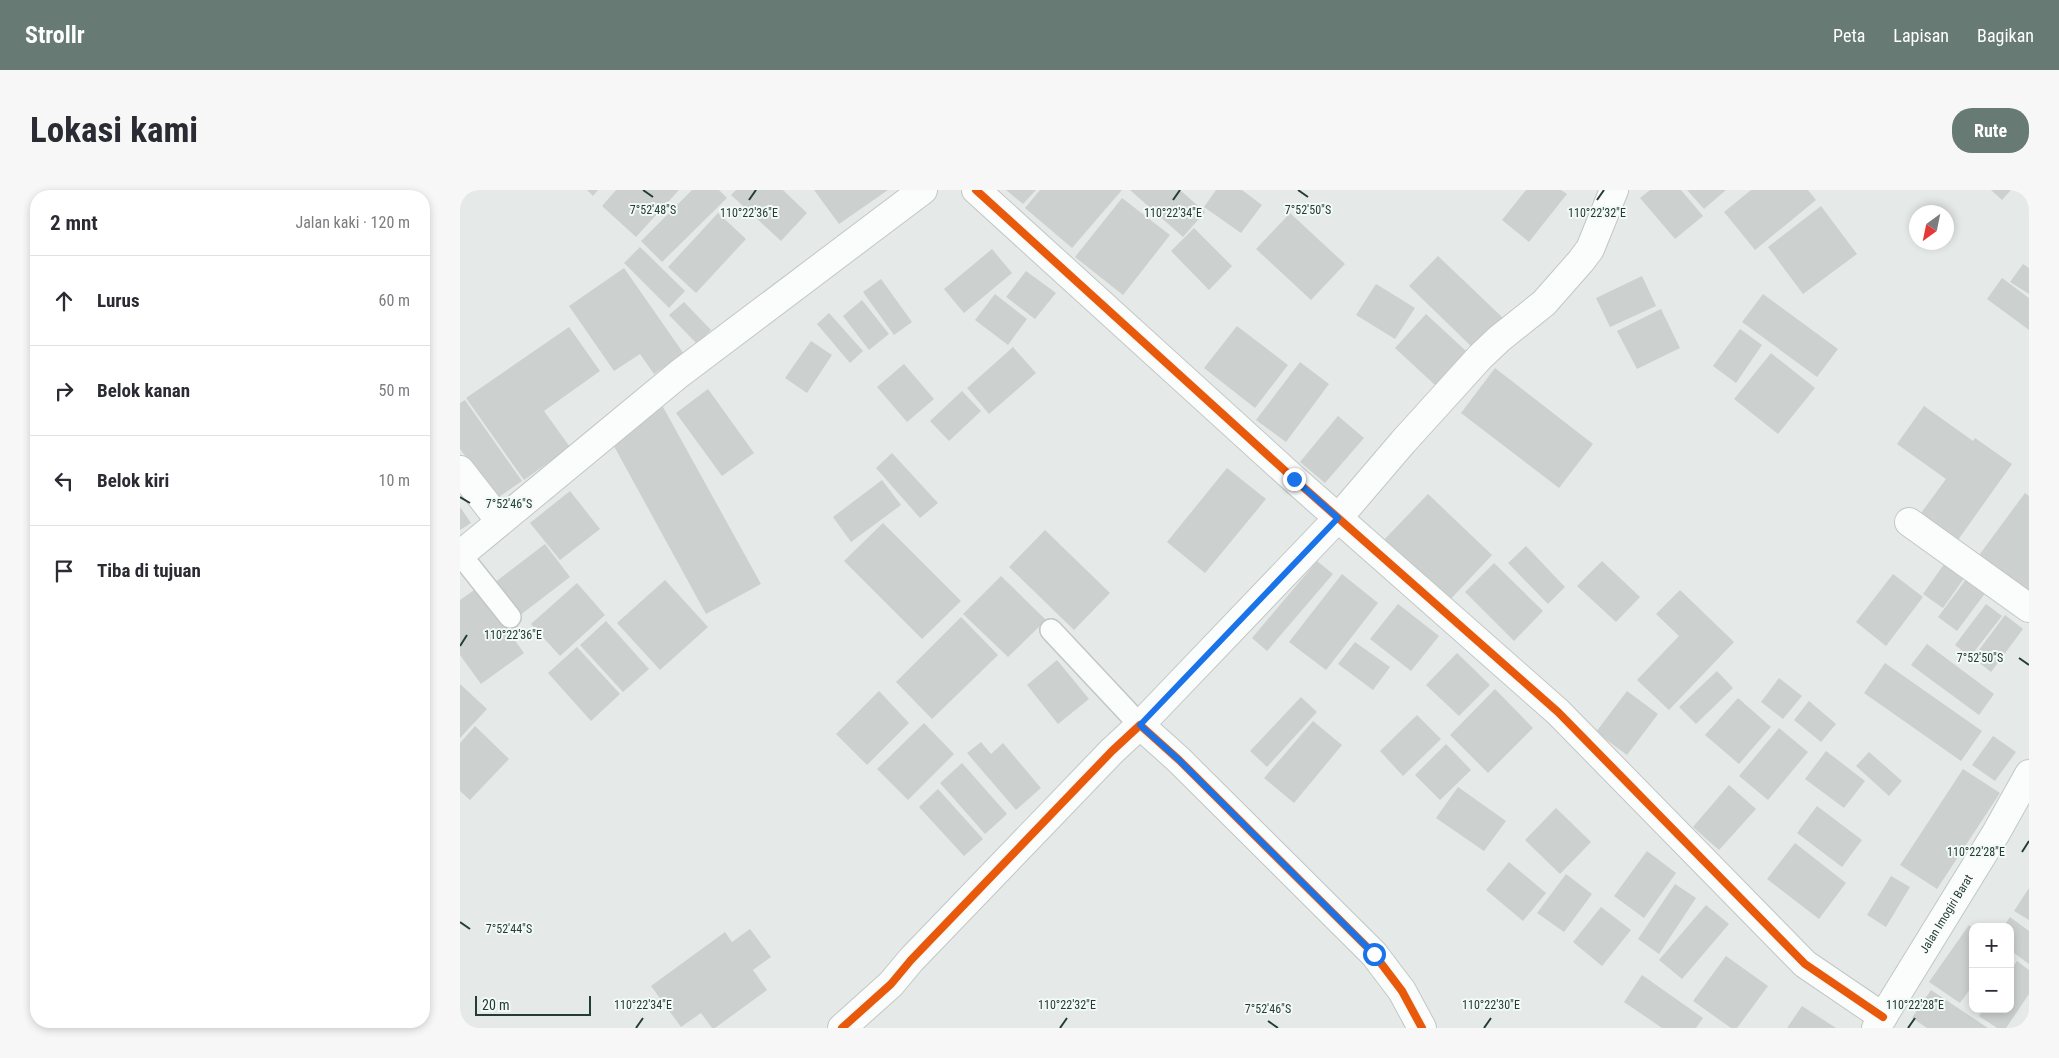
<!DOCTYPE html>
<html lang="id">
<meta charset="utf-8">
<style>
body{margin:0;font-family:"Roboto Condensed",sans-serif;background:#f7f7f7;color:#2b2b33}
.controls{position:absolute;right:15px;bottom:15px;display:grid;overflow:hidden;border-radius:10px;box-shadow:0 2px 8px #0003}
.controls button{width:45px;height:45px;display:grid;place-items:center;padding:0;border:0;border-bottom:1px solid #e1e1e2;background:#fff;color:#2b2b33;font:25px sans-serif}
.compass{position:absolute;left:1449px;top:15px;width:45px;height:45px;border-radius:50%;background:#fff;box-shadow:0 2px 8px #0003;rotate:213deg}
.scale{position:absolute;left:15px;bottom:12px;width:116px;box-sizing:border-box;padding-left:5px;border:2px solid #233d36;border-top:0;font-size:14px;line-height:18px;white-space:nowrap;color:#233d36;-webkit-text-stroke:4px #f3f9f6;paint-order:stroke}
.stop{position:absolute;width:15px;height:15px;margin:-11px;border:4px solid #1a73e8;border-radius:50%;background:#fff}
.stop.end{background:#1a73e8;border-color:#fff;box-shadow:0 1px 5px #0008}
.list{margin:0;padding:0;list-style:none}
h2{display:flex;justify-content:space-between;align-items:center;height:65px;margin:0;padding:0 20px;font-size:21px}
h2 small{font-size:16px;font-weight:400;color:#7c7c81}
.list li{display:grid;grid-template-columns:32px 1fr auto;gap:15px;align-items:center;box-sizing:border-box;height:90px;padding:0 20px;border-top:1px solid #e1e1e2}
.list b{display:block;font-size:19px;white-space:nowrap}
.list em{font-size:16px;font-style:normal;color:#7c7c81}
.icon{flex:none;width:28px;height:28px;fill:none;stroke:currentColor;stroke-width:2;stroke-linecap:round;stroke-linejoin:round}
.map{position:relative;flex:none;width:1569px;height:838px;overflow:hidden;border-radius:20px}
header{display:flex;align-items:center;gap:30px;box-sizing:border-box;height:70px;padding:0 25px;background:#677a74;color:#fff}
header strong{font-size:24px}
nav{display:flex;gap:28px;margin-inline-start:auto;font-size:18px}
.intro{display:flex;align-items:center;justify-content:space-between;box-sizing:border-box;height:120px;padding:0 30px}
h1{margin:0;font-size:35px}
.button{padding:12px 22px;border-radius:20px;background:#677a74;color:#fff;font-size:18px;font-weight:700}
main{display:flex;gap:30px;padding:0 30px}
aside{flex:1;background:#fff;border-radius:20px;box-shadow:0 2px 8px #0003}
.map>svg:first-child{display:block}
.building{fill:#ccd1cf}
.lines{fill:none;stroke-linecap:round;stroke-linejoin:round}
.service-casing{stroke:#c2c7c5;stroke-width:24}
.minor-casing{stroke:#c2c7c5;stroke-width:30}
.secondary-casing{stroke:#c0c8c5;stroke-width:30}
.service{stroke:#fbfcfc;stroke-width:21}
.minor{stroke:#fbfcfc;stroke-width:28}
.secondary{stroke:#fbfcfc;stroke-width:28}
.cycleway-casing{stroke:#f3f9f6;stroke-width:11}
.cycleway{stroke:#e8590c;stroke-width:8}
.route{stroke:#1a73e8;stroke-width:6}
.ticks{fill:none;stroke:#233d36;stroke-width:2}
.labels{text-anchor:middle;stroke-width:4;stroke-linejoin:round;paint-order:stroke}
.street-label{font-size:12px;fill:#233d36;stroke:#f3f9f6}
.ticks-label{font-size:12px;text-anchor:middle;fill:#233d36;stroke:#f3f9f6;stroke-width:4;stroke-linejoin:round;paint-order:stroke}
</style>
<header>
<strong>Strollr</strong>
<nav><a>Peta</a><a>Lapisan</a><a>Bagikan</a></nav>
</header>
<div class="intro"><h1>Lokasi kami</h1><a class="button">Rute</a></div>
<main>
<aside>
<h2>2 mnt<small>Jalan kaki · 120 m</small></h2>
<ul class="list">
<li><svg class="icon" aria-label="ahead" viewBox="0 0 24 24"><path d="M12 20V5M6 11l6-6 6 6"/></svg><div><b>Lurus</b></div><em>60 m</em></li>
<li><svg class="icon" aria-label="right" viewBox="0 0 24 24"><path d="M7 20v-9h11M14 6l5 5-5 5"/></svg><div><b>Belok kanan</b></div><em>50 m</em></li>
<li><svg class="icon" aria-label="left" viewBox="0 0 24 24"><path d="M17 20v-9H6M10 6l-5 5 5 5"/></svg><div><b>Belok kiri</b></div><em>10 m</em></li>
<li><svg class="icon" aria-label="arrive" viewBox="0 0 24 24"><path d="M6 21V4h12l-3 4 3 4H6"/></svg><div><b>Tiba di tujuan</b></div></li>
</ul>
</aside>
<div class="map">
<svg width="1569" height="838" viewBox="0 0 1569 838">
<rect width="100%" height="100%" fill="#e5eae8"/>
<g class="building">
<polygon points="127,0 138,0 133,6"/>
<polygon points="156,0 219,0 176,47 142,16"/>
<polygon points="232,0 259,0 267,8 202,72 181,51"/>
<polygon points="276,0 323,0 347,23 321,51 271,5"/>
<polygon points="354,0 428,0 379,34"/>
<polygon points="546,0 576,0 563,14"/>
<polygon points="580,0 662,0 612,58 565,18"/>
<polygon points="670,0 720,0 745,22 723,47"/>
<polygon points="756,0 782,0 802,15 781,43 744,17"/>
<polygon points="1066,0 1101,0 1107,4 1069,52 1042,30"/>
<polygon points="1190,0 1221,0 1243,26 1215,49 1180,8"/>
<polygon points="1227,0 1266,0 1244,19"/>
<polygon points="1291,0 1348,0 1356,10 1295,60 1264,22"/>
<polygon points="1531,0 1551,0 1542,10"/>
<polygon points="662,8 710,45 663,105 615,67"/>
<polygon points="1361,16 1397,64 1343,104 1308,57"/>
<polygon points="258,23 286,49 236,103 208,77"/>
<polygon points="830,23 885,74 851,110 796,59"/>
<polygon points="734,38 772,76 749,100 711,61"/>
<polygon points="180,57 225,101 209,118 164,73"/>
<polygon points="532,59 552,83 504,123 484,99"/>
<polygon points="978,66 1043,128 1013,158 949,96"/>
<polygon points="1563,74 1569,78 1569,104 1550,92"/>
<polygon points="164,78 224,164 194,184 180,164 154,181 109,116"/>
<polygon points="566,81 596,103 575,129 546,107"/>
<polygon points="1182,86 1196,116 1150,137 1136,108"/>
<polygon points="1542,88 1569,108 1569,140 1527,109"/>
<polygon points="421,89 452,132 434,145 403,102"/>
<polygon points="916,94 955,118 935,149 896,125"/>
<polygon points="535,104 567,129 548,155 515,130"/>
<polygon points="1303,104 1378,159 1357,187 1282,132"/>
<polygon points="402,110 429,144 409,160 383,126"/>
<polygon points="224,112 251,140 237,154 209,125"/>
<polygon points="1201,119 1220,158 1177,179 1157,141"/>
<polygon points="369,123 403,161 390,173 357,134"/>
<polygon points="966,124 1006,161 975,195 935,158"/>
<polygon points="777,136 828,175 795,218 744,178"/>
<polygon points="109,137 140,181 84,221 110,257 64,290 6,208"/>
<polygon points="1280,139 1302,155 1276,193 1253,176"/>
<polygon points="351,151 372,165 347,203 325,188"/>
<polygon points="553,157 576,183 529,224 507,198"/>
<polygon points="1311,163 1355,198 1318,244 1274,209"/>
<polygon points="840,172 869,194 826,252 796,230"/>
<polygon points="444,174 474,209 447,232 417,197"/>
<polygon points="1035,178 1133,254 1099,298 1001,223"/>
<polygon points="248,199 294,263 262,286 216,223"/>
<polygon points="502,201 521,221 489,251 470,231"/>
<polygon points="5,210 62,291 36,309 0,259 0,213"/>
<polygon points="1464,216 1513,251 1515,248 1552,274 1493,357 1456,330 1486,289 1437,254"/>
<polygon points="203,217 301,394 246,424 149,247"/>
<polygon points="878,226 904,248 865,293 840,272"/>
<polygon points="432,263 478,313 460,328 416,278"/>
<polygon points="767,278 806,309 745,383 707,352"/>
<polygon points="422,290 441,315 391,352 373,327"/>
<polygon points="110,301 140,339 100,370 70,333"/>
<polygon points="1565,303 1569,306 1569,412 1514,372"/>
<polygon points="968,304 1032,365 987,413 922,352"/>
<polygon points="0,317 11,333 0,340"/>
<polygon points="423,333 501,411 462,449 384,371"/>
<polygon points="585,340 650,403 614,440 549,377"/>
<polygon points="85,354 110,387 59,426 34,393"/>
<polygon points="1066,356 1105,397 1088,414 1048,373"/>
<polygon points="1487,370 1507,384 1483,418 1463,404"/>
<polygon points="857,371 873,384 807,461 792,448"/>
<polygon points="1142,371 1180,407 1156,432 1117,396"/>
<polygon points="1034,373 1083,421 1054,451 1005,402"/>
<polygon points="882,384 918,413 866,480 829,452"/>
<polygon points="1433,384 1463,407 1426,456 1396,432"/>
<polygon points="541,386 586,430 548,467 503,424"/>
<polygon points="1507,388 1526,402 1497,441 1478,427"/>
<polygon points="205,390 248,437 200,480 157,433"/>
<polygon points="117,393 145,425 100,466 71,434"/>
<polygon points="17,398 64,463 21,494 0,465 0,410"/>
<polygon points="1220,400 1274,452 1209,520 1177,490 1219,446 1196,424"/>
<polygon points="938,414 979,446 951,481 910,449"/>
<polygon points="1526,414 1542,426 1510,467 1495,455"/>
<polygon points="1545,425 1563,439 1531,482 1513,468"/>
<polygon points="501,427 538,465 472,529 436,492"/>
<polygon points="146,431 189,479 163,502 120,455"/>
<polygon points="895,452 930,477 913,500 878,474"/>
<polygon points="1467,454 1534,504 1519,525 1451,475"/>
<polygon points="117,457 160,504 131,531 88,483"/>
<polygon points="997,463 1030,495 999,526 966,495"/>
<polygon points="597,470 629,509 598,534 567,495"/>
<polygon points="1425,473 1522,541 1501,571 1404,503"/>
<polygon points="1257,481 1273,498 1236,534 1219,517"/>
<polygon points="1319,488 1342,506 1323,529 1301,512"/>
<polygon points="0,494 27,519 0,548"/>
<polygon points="1035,499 1073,538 1028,583 990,545"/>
<polygon points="419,501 449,533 407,575 376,544"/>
<polygon points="1167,501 1198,524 1167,565 1136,542"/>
<polygon points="841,507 857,522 807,577 790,561"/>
<polygon points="1278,508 1311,537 1279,574 1245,545"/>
<polygon points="1349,511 1376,534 1361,552 1334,530"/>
<polygon points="957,525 981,549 943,586 920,561"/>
<polygon points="853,531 882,555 834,613 804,588"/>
<polygon points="464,533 494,564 448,610 417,579"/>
<polygon points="15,536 49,569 10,610 0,601 0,553"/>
<polygon points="1319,538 1348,562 1308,610 1279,586"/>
<polygon points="1533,546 1556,562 1535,591 1512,575"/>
<polygon points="521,552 531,564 543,553 581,598 556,620 507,563"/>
<polygon points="986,554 1011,580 980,610 955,585"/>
<polygon points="1366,561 1405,591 1384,618 1345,589"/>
<polygon points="1409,562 1442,591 1429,606 1396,576"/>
<polygon points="502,573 547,624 525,644 480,593"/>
<polygon points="1503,579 1540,603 1477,699 1440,675"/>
<polygon points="1269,595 1296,619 1259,660 1233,637"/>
<polygon points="998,597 1046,631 1024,661 976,628"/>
<polygon points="478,599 523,649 504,666 459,617"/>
<polygon points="1357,616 1402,650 1382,677 1337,643"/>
<polygon points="1096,618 1131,652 1100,684 1065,650"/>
<polygon points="1335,653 1386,693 1359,729 1307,689"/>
<polygon points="1187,661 1216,683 1184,728 1154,706"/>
<polygon points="1049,672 1086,703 1063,731 1026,700"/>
<polygon points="1106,684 1132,704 1104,742 1077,723"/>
<polygon points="1431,686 1450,697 1426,737 1407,725"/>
<polygon points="1215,694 1236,708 1199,764 1178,749"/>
<polygon points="1569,698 1569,730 1554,721"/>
<polygon points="1246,715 1269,734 1222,789 1199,770"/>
<polygon points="1141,717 1171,740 1142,776 1113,752"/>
<polygon points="1550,727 1569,741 1569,774 1550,760 1550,737 1543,737"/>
<polygon points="1509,735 1513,738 1513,795 1500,813 1469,792"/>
<polygon points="290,739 311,767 293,780 307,800 255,838 252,838 241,823 221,837 191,796 265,742 272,752"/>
<polygon points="1266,766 1308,796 1277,838 1271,838 1233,811"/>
<polygon points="1557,771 1569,780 1569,804 1546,838 1537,838 1519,826 1524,819 1550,819 1550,781"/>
<polygon points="1182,785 1243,828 1236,838 1202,838 1164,812"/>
<polygon points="1471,800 1528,838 1467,838 1452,828"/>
<polygon points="1342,816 1376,838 1327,838"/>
</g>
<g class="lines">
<defs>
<g id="service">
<polyline points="0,364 50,427"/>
<polyline points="591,440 680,535"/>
</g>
<g id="minor">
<polyline points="516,0 834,289 1098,522 1345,774 1423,827"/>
<polyline points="0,280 40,331"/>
<polyline points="1449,332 1569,418"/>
<polyline points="0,365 219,184 463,0"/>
<polyline points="680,535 878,328 943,252 1020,167 1039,149 1084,113 1121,71 1130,59 1154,0"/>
<polyline points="382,838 431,794 451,770 652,561 680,535 719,570 914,764 942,801 962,838"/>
</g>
<g id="secondary">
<path id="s1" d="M1416 838 1536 643 1569 584"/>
</g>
</defs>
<use href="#service" class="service-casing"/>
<use href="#minor" class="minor-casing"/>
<use href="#secondary" class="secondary-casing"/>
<use href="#service" class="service"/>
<use href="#minor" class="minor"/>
<use href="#secondary" class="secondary"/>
<defs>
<g id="cycleway">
<polyline points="516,0 834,289 1098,522 1345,774 1423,827"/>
<polyline points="382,838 431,794 451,770 652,561 680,535 719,570 914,764 942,801 962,838"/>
</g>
</defs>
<use href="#cycleway" class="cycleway-casing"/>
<use href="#cycleway" class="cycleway"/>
</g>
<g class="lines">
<polyline class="route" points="834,289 878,328 680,535 719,570 914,764"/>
</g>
<path class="ticks" d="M183 0 193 7M838 0 848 7M289 10 296 0M713 10 720 0M1137 10 1144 0M0 307 10 313M0 456 7 445M1559 468 1569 475M1562 662 1569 651M0 732 10 739M808 831 818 838M176 838 183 828M600 838 607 828M1024 838 1031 828M1448 838 1455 828"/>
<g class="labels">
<g class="street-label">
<text dy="4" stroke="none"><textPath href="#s1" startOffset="134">Jalan Imogiri Barat</textPath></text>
</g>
</g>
<g class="ticks-label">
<text x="848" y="24">7°52'50"S</text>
<text x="193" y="24">7°52'48"S</text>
<text x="713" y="27">110°22'34"E</text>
<text x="289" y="27">110°22'36"E</text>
<text x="1137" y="27">110°22'32"E</text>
<text x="49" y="318">7°52'46"S</text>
<text x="53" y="449">110°22'36"E</text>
<text x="1520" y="472">7°52'50"S</text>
<text x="1516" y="666">110°22'28"E</text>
<text x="49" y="743">7°52'44"S</text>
<text x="183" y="819">110°22'34"E</text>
<text x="607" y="819">110°22'32"E</text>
<text x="1031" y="819">110°22'30"E</text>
<text x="1455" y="819">110°22'28"E</text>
<text x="808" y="823">7°52'46"S</text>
</g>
</svg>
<div class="controls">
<button>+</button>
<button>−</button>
</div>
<svg class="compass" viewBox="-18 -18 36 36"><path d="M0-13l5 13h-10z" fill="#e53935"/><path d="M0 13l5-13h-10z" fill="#7c7c81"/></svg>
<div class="scale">20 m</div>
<div class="stop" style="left:914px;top:764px"></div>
<div class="stop end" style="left:834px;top:289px"></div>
</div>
</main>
